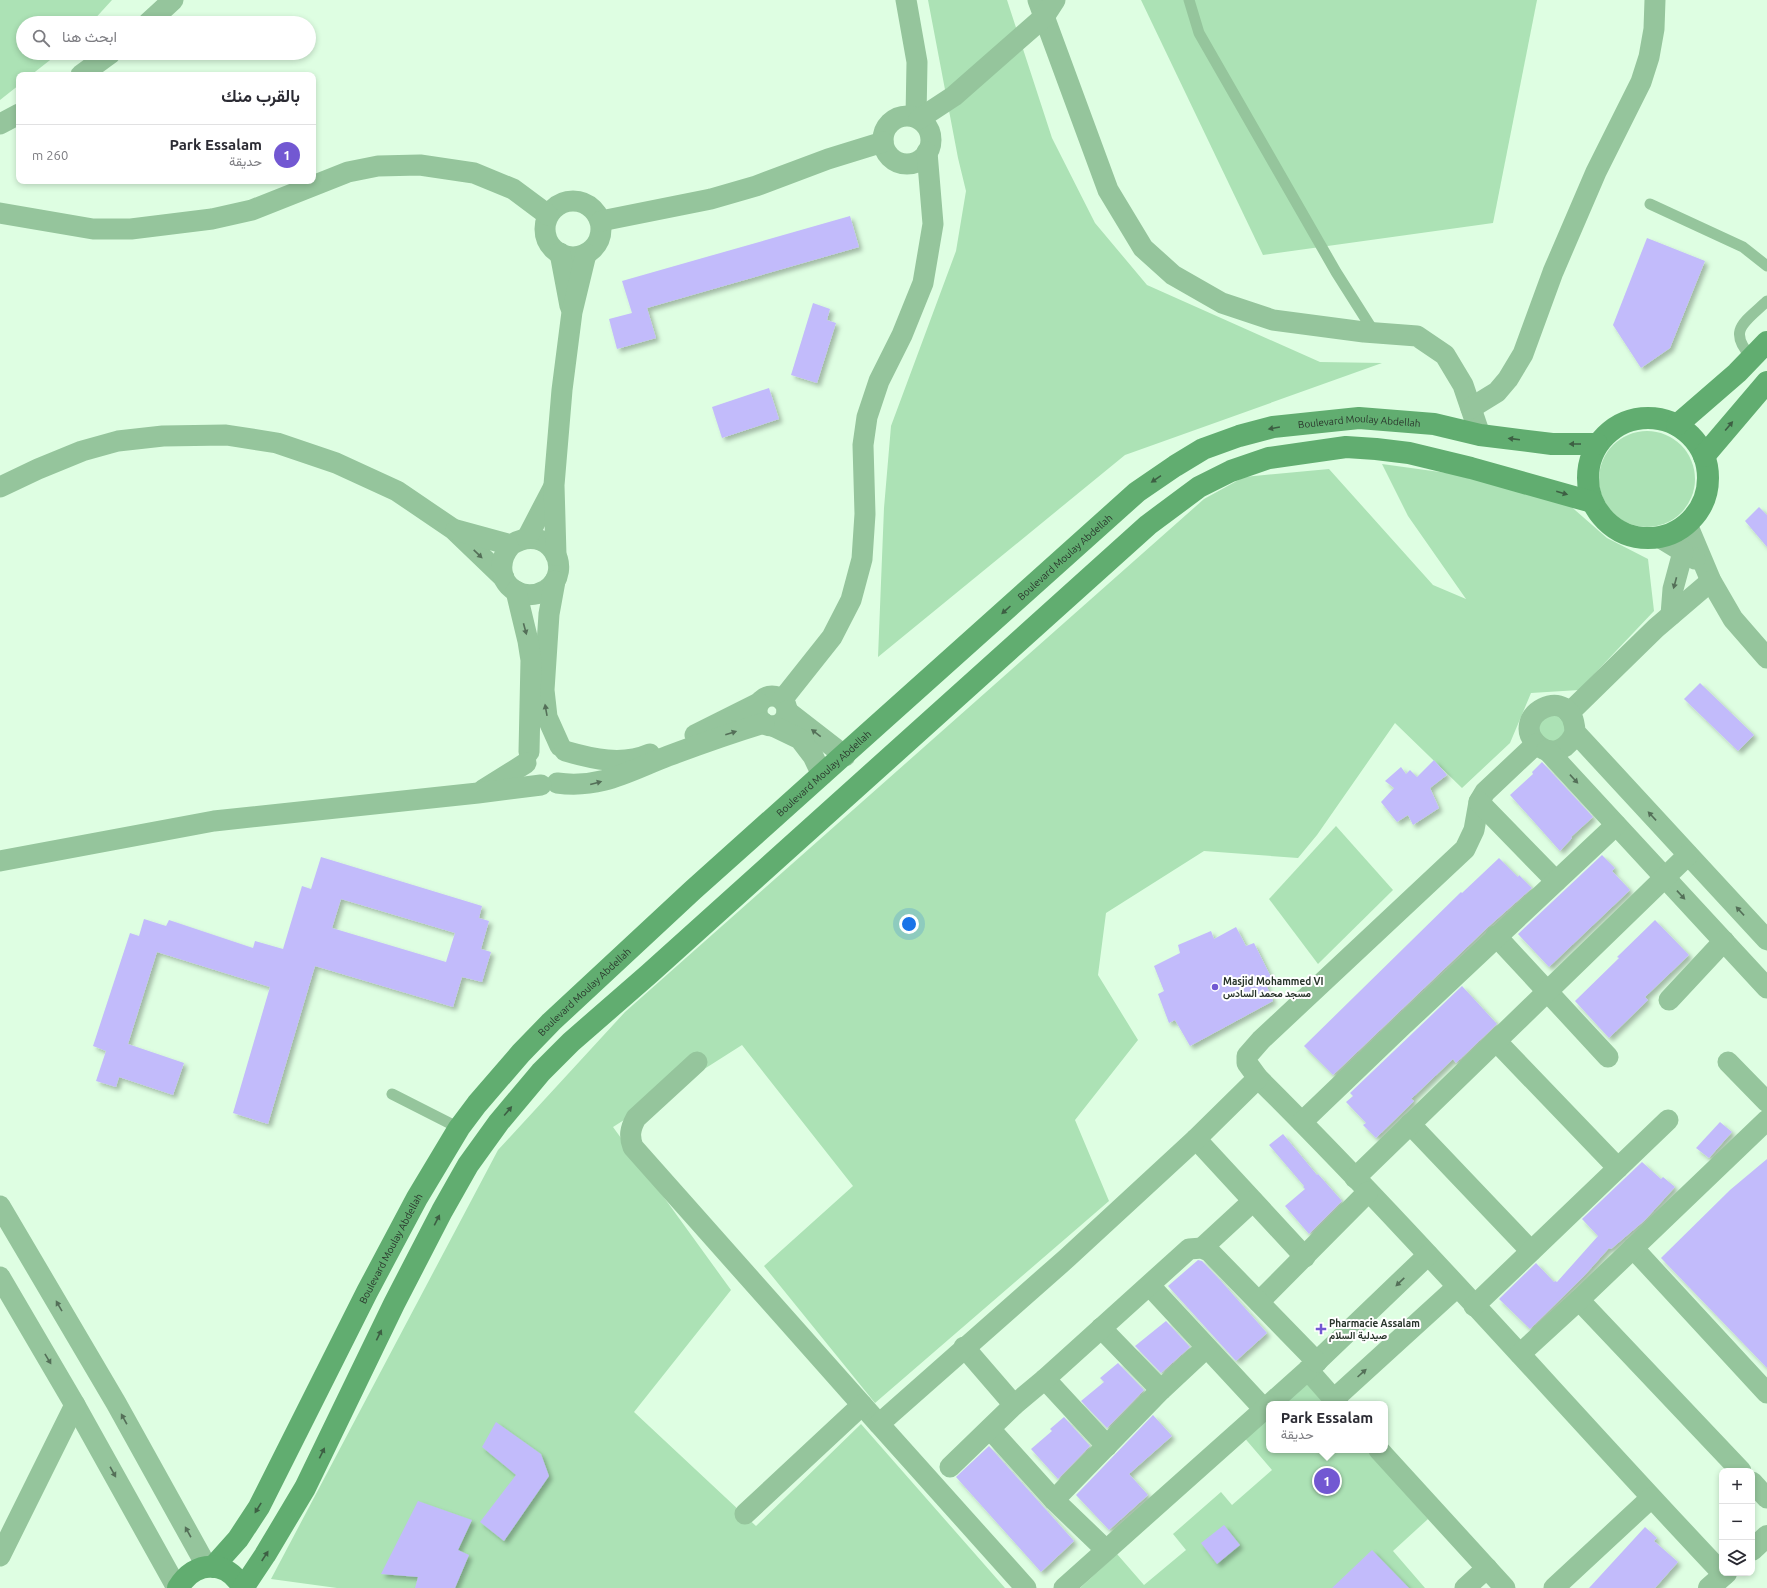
<!DOCTYPE html>
<html lang="ar">
<meta charset="utf-8">
<style>
body{margin:0;font-family:Ubuntu,Vazirmatn,sans-serif;background:#f7f7f7;color:#2b2b33;direction:rtl}
.controls{position:absolute;right:12px;bottom:12px;display:grid;overflow:hidden;border-radius:8px;box-shadow:0 2px 6px #0003}
.controls button{width:36px;height:36px;display:grid;place-items:center;padding:0;border:0;border-bottom:1px solid #e1e1e2;background:#fff;color:#2b2b33;font:20px sans-serif}
.you{position:absolute;left:909px;top:924px;width:14px;height:14px;margin:-10px;border:3px solid #fff;border-radius:50%;background:#1a73e8;box-shadow:0 0 0 6px #1a73e833}
.badge{display:grid;place-items:center;width:26px;height:26px;border-radius:50%;background:#7258d2;color:#fff;font-size:13px;font-weight:700}
.pin{position:absolute;translate:-50% -50%;border:2px solid #fff;box-shadow:0 1px 4px #0006}
.popup{position:absolute;left:1266px;top:1401px;width:122px;height:52px;box-sizing:border-box;display:grid;place-content:center;border-radius:8px;background:#fff;filter:drop-shadow(0 1px 3px #0005);font-size:13px;white-space:nowrap;color:#7c7c81}
.popup b{font-size:15px;color:#2b2b33}
.popup::after{content:'';position:absolute;left:50%;top:100%;margin-left:-8px;border:8px solid transparent;border-top-color:#fff}
.list{margin:0;padding:0;list-style:none}
h2{display:flex;justify-content:space-between;align-items:center;height:52px;margin:0;padding:0 16px;font-size:17px}
h2 small{font-size:13px;font-weight:400;color:#7c7c81}
.list li{display:grid;grid-template-columns:26px 1fr auto;gap:12px;align-items:center;box-sizing:border-box;height:60px;padding:0 16px;border-top:1px solid #e1e1e2}
.list b{display:block;font-size:15px;white-space:nowrap}
.list p{margin:0;font-size:13px;white-space:nowrap;color:#7c7c81}
.list em{font-size:13px;font-style:normal;color:#7c7c81}
.icon{flex:none;width:22px;height:22px;fill:none;stroke:currentColor;stroke-width:2;stroke-linecap:round;stroke-linejoin:round}
.map{position:relative;flex:none;width:1767px;height:1588px;overflow:hidden;direction:ltr}
.search{position:absolute;background:#fff;box-shadow:0 2px 6px #0003;left:16px;top:16px;width:300px;height:44px;display:flex;align-items:center;gap:10px;box-sizing:border-box;padding:0 14px;border-radius:22px;color:#7c7c81;font-size:15px}
.panel{position:absolute;background:#fff;box-shadow:0 2px 6px #0003;left:16px;top:72px;width:300px;height:112px;border-radius:8px;direction:rtl}
.map>svg:first-child{display:block}
.green{fill:#ace2b5}
.building{fill:#c2bbfb;fill-rule:evenodd;filter:url(#shadow)}
.lines{fill:none;stroke-linecap:round;stroke-linejoin:round}
.service{stroke:#95c59c;stroke-width:11}
.minor{stroke:#95c59c;stroke-width:21}
.tertiary{stroke:#95c59c;stroke-width:22}
.secondary{stroke:#61ad70;stroke-width:22}
.oneway{fill:#3d5f43}
.oneway2{fill:#546f58}
.poi-dot{fill:#7258d2;stroke:#fff;stroke-width:1.5}
.labels{text-anchor:middle;stroke-width:4;stroke-linejoin:round;paint-order:stroke}
.street-label{font-size:10px;fill:#29352b;stroke:#fff}
.poi-label{font-size:10px;font-weight:bold;fill:#29352b;stroke:#fff;text-anchor:start}
</style>
<div class="map">
<svg width="1767" height="1588" viewBox="0 0 1767 1588">
<defs>
<filter id="shadow"><feDropShadow dx="3.5" dy="3.5" stdDeviation="2" flood-color="#0004"/></filter>
</defs>
<rect width="100%" height="100%" fill="#defee2"/>
<g class="green">
<polygon points="0,0 112,0 91,23 23,23 23,53 59,53 31,75 19,75 19,85 0,100"/>
<polygon points="928,0 1007,0 1052,138 1095,223 1147,285 1320,362 1382,363 1125,455 878,657 884,508 891,426 956,251 966,191 958,158"/>
<polygon points="1141,0 1537,0 1493,223 1263,255"/>
<circle cx="1647" cy="479" r="48"/>
<polygon points="1382,464 1476,477 1567,503 1607,538 1648,559 1654,611 1579,690 1531,693 1510,743 1462,788 1395,723 1317,835 1298,858 1204,851 1106,913 1098,975 1138,1040 1075,1120 1109,1201 875,1403 764,1266 853,1186 742,1045 613,1127 731,1290 634,1412 756,1526 861,1424 1005,1588 337,1588 271,1579 498,1150 625,1012 1204,499 1244,477 1329,469 1433,585 1466,599 1408,516"/>
<polygon points="1554,713 1568,723 1561,743 1539,738 1539,721"/>
<polygon points="1336,826 1393,890 1318,964 1269,899"/>
<polygon points="1304,1380 1325,1404 1277,1404"/>
<polygon points="1269,1411 1269,1450 1367,1450 1428,1519 1393,1551 1425,1588 1080,1588 1117,1554 1144,1585 1186,1550 1173,1534 1221,1492 1232,1505 1272,1470 1242,1435"/>
</g>
<g class="building">
<polygon points="850,216 859,247 647,308 656,338 617,349 609,319 632,313 622,281"/>
<polygon points="1647,238 1705,261 1670,348 1641,368 1613,325"/>
<polygon points="813,303 830,309 827,320 836,323 817,383 791,375"/>
<polygon points="769,388 779,419 722,438 712,407"/>
<polygon points="1759,507 1767,515 1767,547 1745,521"/>
<polygon points="1700,683 1754,735 1738,751 1684,699"/>
<polygon points="1434,760 1447,775 1430,788 1439,808 1413,825 1408,815 1397,822 1381,802 1394,788 1385,781 1401,767 1406,774 1410,770 1417,777"/>
<polygon points="1542,762 1593,817 1571,837 1572,838 1560,851 1510,795 1533,774 1532,772"/>
<polygon points="1602,855 1615,868 1612,871 1630,890 1549,967 1518,934"/>
<path d="M321 857 482 906 479 918 489 921 481 949 491 952 482 982 462 977 453 1007 315 966 268 1124 233 1113 270 987 157 952 128 1044 184 1063 173 1095 119 1077 116 1087 96 1081 106 1051 93 1046 130 933 139 936 144 919 166 926 169 920 253 948 255 941 283 949 302 886 311 889ZM341 899 455 933 446 962 332 928Z"/>
<polygon points="1499,858 1518,877 1519,875 1532,888 1488,927 1333,1075 1304,1046 1461,892 1462,893"/>
<polygon points="1655,920 1689,955 1645,997 1648,1000 1609,1038 1575,1001 1619,958 1617,957"/>
<polygon points="1236,927 1246,946 1254,943 1272,979 1265,982 1273,1001 1190,1046 1175,1020 1169,1023 1158,994 1164,991 1154,966 1180,953 1178,945 1211,931 1214,939"/>
<polygon points="1462,986 1497,1024 1456,1063 1453,1059 1411,1099 1414,1101 1376,1138 1363,1125 1366,1123 1346,1102 1353,1096 1350,1093"/>
<polygon points="1720,1122 1732,1132 1709,1158 1696,1148"/>
<polygon points="1283,1134 1317,1175 1318,1174 1342,1201 1309,1234 1285,1206 1305,1189 1303,1187 1304,1186 1269,1145"/>
<polygon points="1767,1159 1767,1368 1661,1258 1730,1190"/>
<polygon points="1642,1162 1661,1179 1663,1177 1675,1187 1645,1220 1611,1249 1609,1248 1584,1276 1530,1329 1499,1299 1536,1263 1554,1282 1555,1281 1557,1282 1598,1236 1582,1219"/>
<polygon points="1198,1260 1202,1261 1221,1281 1267,1333 1236,1361 1168,1286"/>
<polygon points="1166,1321 1190,1347 1161,1373 1135,1346"/>
<polygon points="1118,1363 1144,1390 1107,1428 1081,1401 1104,1382 1100,1378"/>
<polygon points="1153,1415 1172,1436 1129,1474 1148,1495 1109,1530 1076,1495"/>
<polygon points="1064,1417 1090,1446 1058,1479 1031,1449 1052,1431 1050,1429"/>
<polygon points="496,1422 541,1454 549,1476 504,1541 480,1522 516,1475 482,1447"/>
<polygon points="989,1446 1074,1541 1041,1572 956,1477"/>
<polygon points="418,1501 472,1520 458,1550 469,1555 455,1588 415,1588 418,1577 381,1574"/>
<polygon points="1224,1525 1240,1545 1217,1564 1201,1543"/>
<polygon points="1645,1527 1657,1538 1654,1541 1678,1562 1655,1588 1589,1588"/>
<polygon points="1372,1550 1409,1588 1332,1588"/>
</g>
<g class="lines">
<g class="service">
<polyline points="1189,0 1199,33 1336,272 1374,332"/>
<polyline points="1650,204 1743,247 1767,266"/>
<path d="M1752 358C1726 330 1745 322 1767 301"/>
<polyline points="392,1094 459,1128"/>
</g>
<g class="minor">
<polyline points="906,0 917,62 916,117"/>
<polyline points="1038,0 1108,190 1143,248 1173,275 1222,303 1273,320 1364,332 1417,336 1445,355 1463,385 1480,435"/>
<polyline points="148,23 173,0"/>
<polyline points="81,75 111,53"/>
<circle cx="907" cy="140" r="24"/>
<polyline points="919,119 954,96 1044,17 1055,0"/>
<polyline points="0,124 19,114"/>
<circle cx="573" cy="229" r="28"/>
<polyline points="0,213 93,229 131,229 212,219 252,210 348,172 378,166 420,165 474,173 513,189 548,215"/>
<polyline points="601,221 711,199 756,186 828,159 883,142"/>
<polyline points="560,253 570,306"/>
<polyline points="1471,408 1497,392 1508,379 1523,354 1553,272 1596,172 1641,82 1649,57 1654,29 1655,0"/>
<polyline points="0,487 38,469 82,451 118,441 163,436 226,435 277,443 336,463 397,491 453,529 504,578"/>
<polyline points="1687,524 1711,581 1733,619 1767,658"/>
<path d="M456 530 511 545C548 521 576 570 546 590 539 594 531 596 523 594 499 587 496 562 511 545"/>
<polyline points="1659,537 1695,559"/>
<polyline points="527,538 553,488"/>
<polyline points="556,555 554,485 562,390 572,312 586,254"/>
<polyline points="555,581 549,614 544,690 547,717 560,746"/>
<polyline points="516,591 528,641 531,660 529,752"/>
<polyline points="1671,615 1673,589 1683,552"/>
<circle cx="772" cy="711" r="15"/>
<polyline points="782,700 832,637 851,600 862,559 865,514 863,445 867,417 879,381 902,335 923,283 933,224 927,152"/>
<polyline points="787,711 845,756"/>
<polyline points="1569,713 1656,628 1711,581"/>
<polyline points="773,726 800,739 813,756 822,775"/>
<path d="M1575 732C1570 747 1553 758 1539 746 1504 717 1573 679 1575 732L1767 940"/>
<polyline points="695,735 759,703"/>
<path d="M1536 744 1485 792 1479 802 1474 830 1465 849 1261 1040 1247 1056V1063L1258 1078C1419 1238 1568 1410 1724 1575"/>
<polyline points="1547,750 1767,988"/>
<path d="M565 751C593 759 622 766 650 754"/>
<path d="M557 783C601 789 629 771 668 756 700 744 731 733 764 723"/>
<polyline points="483,790 526,763"/>
<polyline points="1479,802 1556,881"/>
<polyline points="0,861 214,821 478,793 541,785"/>
<polyline points="1496,936 1608,1057"/>
<polyline points="1669,1000 1724,941"/>
<polyline points="1496,1041 1618,1168"/>
<path d="M697 1062 636 1118C630 1129 629 1136 633 1147L879 1424"/>
<polyline points="1728,1062 1767,1102"/>
<polyline points="1302,1122 1401,1027 1616,825"/>
<polyline points="1410,1124 1531,1251"/>
<polyline points="1196,1139 1305,1257"/>
<polyline points="1355,1178 1688,855"/>
<polyline points="0,1206 116,1403 207,1567"/>
<polyline points="1202,1248 1253,1201"/>
<polyline points="1633,1248 1767,1393"/>
<polyline points="0,1277 75,1405 177,1588"/>
<polyline points="1150,1286 1264,1409"/>
<polyline points="1579,1300 1741,1471"/>
<polyline points="1259,1302 1368,1192"/>
<polyline points="1474,1306 1668,1120"/>
<polyline points="1101,1328 1161,1390"/>
<polyline points="964,1347 1014,1405"/>
<polyline points="1520,1354 1579,1300 1767,1120"/>
<polyline points="1308,1370 1338,1404"/>
<polyline points="1045,1379 1107,1446"/>
<polyline points="1334,1399 1457,1287"/>
<polyline points="1270,1404 1308,1370 1428,1255"/>
<polyline points="990,1429 1054,1500 1106,1550"/>
<polyline points="1379,1450 1505,1588"/>
<polyline points="950,1467 1014,1405 1045,1379 1189,1249 1202,1248 1209,1251 1317,1362"/>
<polyline points="1752,1482 1767,1498"/>
<polyline points="1054,1500 1161,1390 1206,1348"/>
<polyline points="745,1514 862,1405"/>
<polyline points="0,1556 75,1405"/>
<polyline points="1026,1588 879,1424 1067,1258 1196,1139 1258,1078"/>
<polyline points="1064,1588 1269,1405"/>
<polyline points="1465,1588 1487,1568"/>
<polyline points="1554,1588 1651,1498"/>
</g>
<g class="tertiary">
<polyline points="1752,1550 1767,1536"/>
<polyline points="1709,1588 1726,1573"/>
</g>
<g class="secondary">
<circle cx="1648" cy="478" r="60"/>
<polyline points="1677,425 1737,373 1767,342"/>
<polyline points="1704,456 1767,382"/>
<path id="s1" d="M213 1567 238 1539 259 1507 367 1292 417 1198 459 1128 477 1104 521 1053 551 1022 693 890 1137 492 1175 466 1203 449 1239 436 1273 427 1359 418 1434 424 1480 435 1552 444H1597"/>
<path d="M178 1588C195 1560 226 1559 243 1588"/>
<polyline points="243,1588 265,1555 305,1488 394,1304 442,1211 468,1165 499,1122 541,1072 571,1042 649,974 1148,525 1199,487 1231,471 1269,458 1346,447 1376,449 1409,453 1471,468 1592,502"/>
</g>
</g>
<defs><path id="oneway-solid" d="M-6-.8H1V-3.2L6.5 0L1 3.2V.8H-6Z"/></defs>
<g class="oneway">
<use href="#oneway-solid" transform="translate(1729 426) rotate(-50)"/>
<use href="#oneway-solid" transform="translate(1274 428) rotate(170)"/>
<use href="#oneway-solid" transform="translate(1514 439) rotate(-173)"/>
<use href="#oneway-solid" transform="translate(1575 444) rotate(180)"/>
<use href="#oneway-solid" transform="translate(1156 479) rotate(146)"/>
<use href="#oneway-solid" transform="translate(1562 493) rotate(16)"/>
<use href="#oneway-solid" transform="translate(1006 610) rotate(138)"/>
<use href="#oneway-solid" transform="translate(508 1111) rotate(-50)"/>
<use href="#oneway-solid" transform="translate(437 1220) rotate(-63)"/>
<use href="#oneway-solid" transform="translate(379 1335) rotate(-64)"/>
<use href="#oneway-solid" transform="translate(322 1453) rotate(-64)"/>
<use href="#oneway-solid" transform="translate(258 1508) rotate(122)"/>
<use href="#oneway-solid" transform="translate(265 1556) rotate(-57)"/>
</g>
<g class="oneway2">
<use href="#oneway-solid" transform="translate(478 554) rotate(44)"/>
<use href="#oneway-solid" transform="translate(1675 583) rotate(105)"/>
<use href="#oneway-solid" transform="translate(525 629) rotate(75)"/>
<use href="#oneway-solid" transform="translate(546 710) rotate(-100)"/>
<use href="#oneway-solid" transform="translate(731 733) rotate(-18)"/>
<use href="#oneway-solid" transform="translate(816 733) rotate(-142)"/>
<use href="#oneway-solid" transform="translate(1574 779) rotate(47)"/>
<use href="#oneway-solid" transform="translate(596 783) rotate(-15)"/>
<use href="#oneway-solid" transform="translate(1652 816) rotate(-133)"/>
<use href="#oneway-solid" transform="translate(1681 895) rotate(47)"/>
<use href="#oneway-solid" transform="translate(1740 911) rotate(-133)"/>
<use href="#oneway-solid" transform="translate(1400 1282) rotate(136)"/>
<use href="#oneway-solid" transform="translate(59 1306) rotate(-120)"/>
<use href="#oneway-solid" transform="translate(48 1359) rotate(59)"/>
<use href="#oneway-solid" transform="translate(1362 1373) rotate(-42)"/>
<use href="#oneway-solid" transform="translate(124 1419) rotate(-119)"/>
<use href="#oneway-solid" transform="translate(113 1472) rotate(61)"/>
<use href="#oneway-solid" transform="translate(188 1532) rotate(-119)"/>
</g>
<g class="poi-dot">
<circle cx="1215" cy="987" r="4"/>
<path d="M1319 1323h4v4h4v4h-4v4h-4v-4h-4v-4h4z"/>
</g>
<g class="labels">
<g class="street-label">
<text dy="4" stroke="none"><textPath href="#s1" startOffset="1674">Boulevard Moulay Abdellah</textPath></text>
<text dy="4" stroke="none"><textPath href="#s1" startOffset="1338">Boulevard Moulay Abdellah</textPath></text>
<text dy="4" stroke="none"><textPath href="#s1" startOffset="1014">Boulevard Moulay Abdellah</textPath></text>
<text dy="4" stroke="none"><textPath href="#s1" startOffset="690">Boulevard Moulay Abdellah</textPath></text>
<text dy="4" stroke="none"><textPath href="#s1" startOffset="366">Boulevard Moulay Abdellah</textPath></text>
</g>
<g class="poi-label">
<text x="1223" y="985">Masjid Mohammed VI<tspan x="1223" dy="12">مسجد محمد السادس</tspan></text>
<text x="1329" y="1327">Pharmacie Assalam<tspan x="1329" dy="12">صيدلية السلام</tspan></text>
</g>
</g>
</svg>
<div class="controls">
<button>+</button>
<button>−</button>
<button><svg class="icon" aria-label="layers" viewBox="0 0 24 24"><path d="M12 4l9 5-9 5-9-5zM3 14l9 5 9-5"/></svg></button>
</div>
<div class="you"></div>
<div class="pin badge" style="left:1327px;top:1481px">1</div>
<div class="popup"><b>Park Essalam</b>حديقة</div>
<div class="search"><svg class="icon" aria-label="search" viewBox="0 0 24 24"><circle cx="10" cy="10" r="6"/><path d="M15 15l6 6"/></svg>ابحث هنا</div>
<section class="panel">
<h2>بالقرب منك<small></small></h2>
<ul class="list">
<li><span class="badge">1</span><div><b>Park Essalam</b><p>حديقة</p></div><em>260 m</em></li>
</ul>
</section>
</div>
